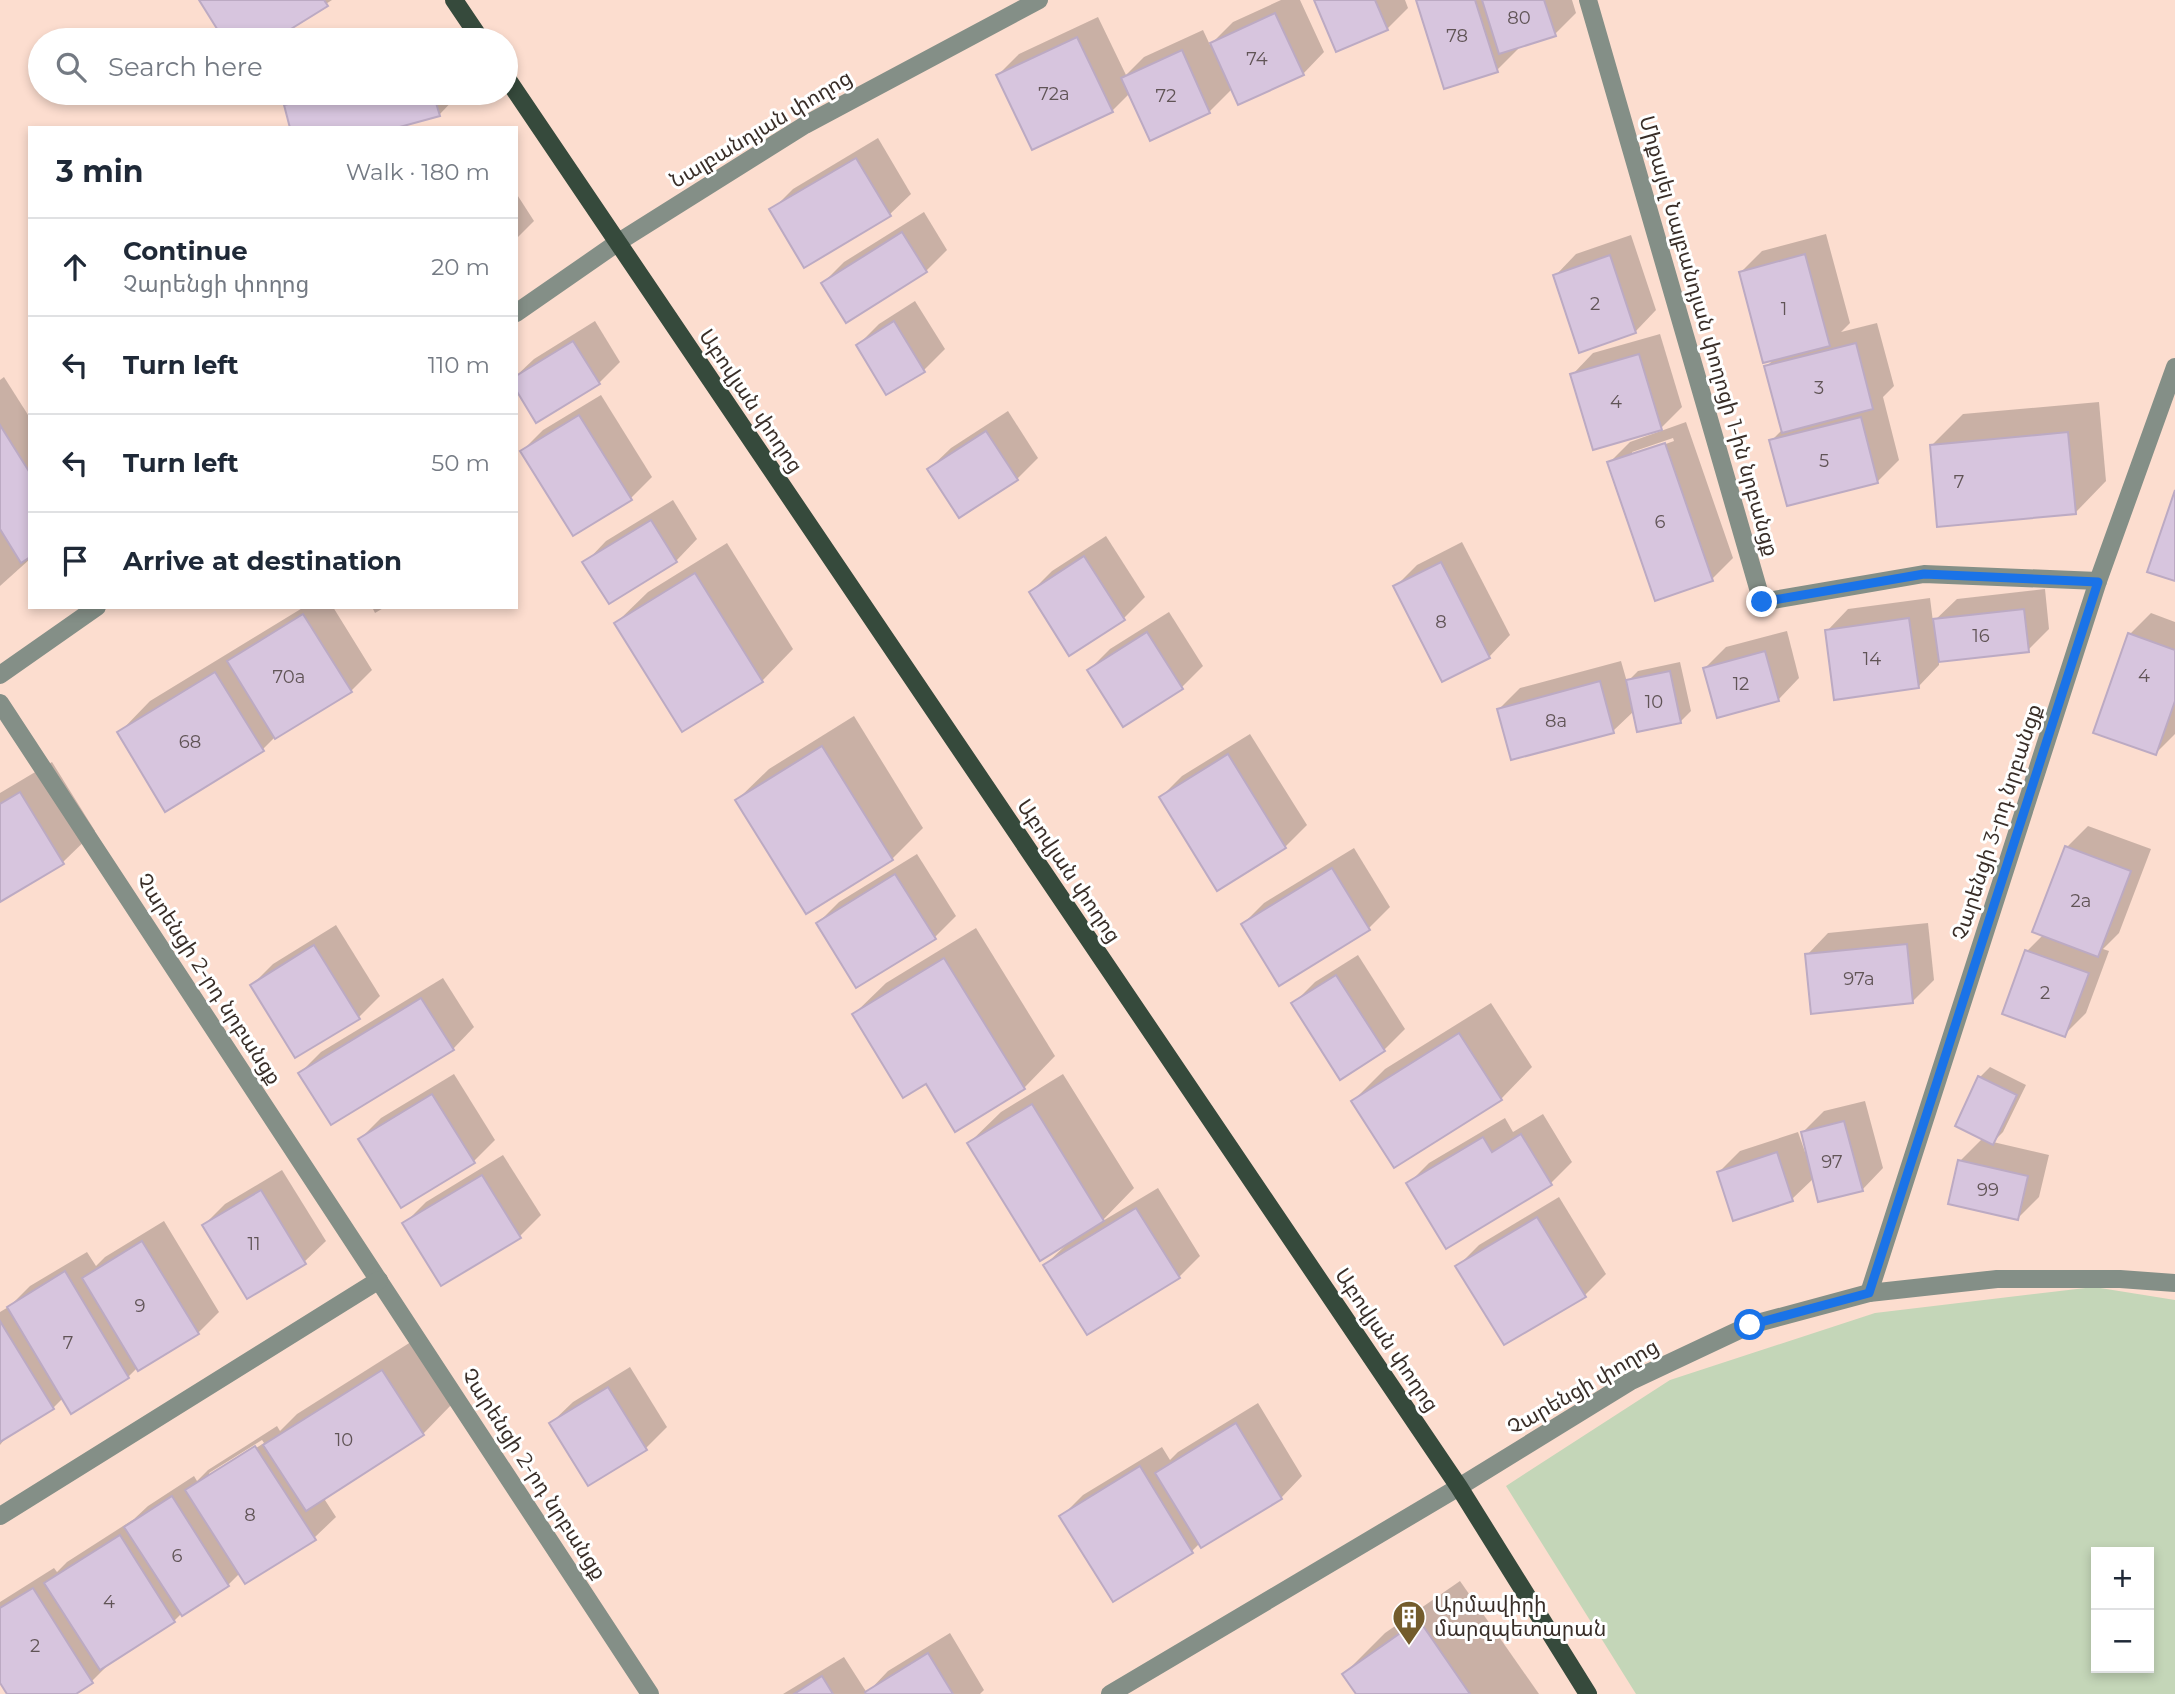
<!DOCTYPE html>
<meta charset="utf-8">
<style>
body{margin:0;font-family:Montserrat,"Noto Sans Armenian",sans-serif;background:#f6f6f7;color:#1f2937}
.controls{position:absolute;right:21px;bottom:21px;display:grid;overflow:hidden;border-radius:0px;box-shadow:0 4px 10px #0003}
.controls button{width:63px;height:63px;display:grid;place-items:center;padding:0;border:0;border-bottom:2px solid #e0e1e3;background:#fff;color:#1f2937;font:35px sans-serif}
.stop{position:absolute;width:21px;height:21px;margin:-16px;border:5px solid #1a73e8;border-radius:50%;background:#fff}
.stop.end{background:#1a73e8;border-color:#fff;box-shadow:0 2px 7px #0008}
.list{margin:0;padding:0;list-style:none}
h2{display:flex;justify-content:space-between;align-items:center;height:91px;margin:0;padding:0 28px;font-size:30px}
h2 small{font-size:23px;font-weight:400;color:#747a83}
.list li{display:grid;grid-template-columns:46px 1fr auto;gap:21px;align-items:center;box-sizing:border-box;height:98px;padding:0 28px;border-top:2px solid #e0e1e3}
.list b{display:block;font-size:26px;white-space:nowrap}
.list p{margin:0;font-size:23px;white-space:nowrap;color:#747a83}
.list em{font-size:23px;font-style:normal;color:#747a83}
.icon{flex:none;width:38px;height:38px;fill:none;stroke:currentColor;stroke-width:2;stroke-linecap:round;stroke-linejoin:round}
.map{position:relative;flex:none;width:2175px;height:1694px;overflow:hidden}
.search{position:absolute;background:#fff;box-shadow:0 4px 10px #0003;left:28px;top:28px;width:490px;height:77px;display:flex;align-items:center;gap:18px;box-sizing:border-box;padding:0 24px;border-radius:38px;color:#747a83;font-size:26px}
.panel{position:absolute;background:#fff;box-shadow:0 4px 10px #0003;left:28px;top:126px;width:490px;height:483px;border-radius:0px}
.map>svg:first-child{display:block}
.green{fill:#c4d6b8;fill-rule:evenodd}
.shadow{fill:#0003;fill-rule:evenodd}
.building{fill:#d7c5de;stroke:#bcaac3;stroke-width:2}
.lines{fill:none;stroke-linecap:round;stroke-linejoin:round}
.minor{stroke:#848f87;stroke-width:18}
.major{stroke:#364a3c;stroke-width:18}
.route{stroke:#1a73e8;stroke-width:9}
.labels{text-anchor:middle;stroke-width:6;stroke-linejoin:round;paint-order:stroke}
.number-label{font-size:18px;fill:#605456}
.street-label{font-size:21px;fill:#392e28;stroke:#fff}
.poi-label{font-size:21px;fill:#392e28;stroke:#fff;text-anchor:start}
</style>
<div class="map">
<svg width="2175" height="1694" viewBox="0 0 2175 1694">
<rect width="100%" height="100%" fill="#fcddcf"/>
<path class="green" d="M2094 1287 2175 1300V1694H1636L1506 1486 1670 1380 1875 1313ZM2096 1552H2149V1668H2096Z"/>
<g class="shadow">
<polygon points="201,0 332,0 269,40 226,40"/>
<polygon points="1281,0 1300,0 1324,52 1303,74 1232,89 1209,112 1130,93 1112,111 998,75 1019,54 1098,17 1126,75 1144,57 1203,30 1210,45 1233,22"/>
<polygon points="1316,0 1405,0 1408,8 1387,29"/>
<polygon points="1418,0 1572,0 1576,13 1555,34 1518,46 1518,49 1497,70"/>
<polygon points="299,93 460,93 439,115 286,106"/>
<polygon points="878,138 911,194 889,215 772,210 793,189"/>
<polygon points="516,193 534,221 516,239"/>
<polygon points="924,212 947,250 926,271 823,283 844,262"/>
<polygon points="1826,234 1850,323 1841,332 1877,323 1894,386 1883,397 1899,460 1878,481 1788,504 1771,441 1783,429 1766,367 1775,358 1741,272 1762,251"/>
<polygon points="1631,235 1656,310 1635,332 1555,276 1576,254"/>
<polygon points="915,301 945,349 924,370 858,345 879,324"/>
<polygon points="595,321 620,362 599,383 516,376 534,359"/>
<polygon points="1660,334 1682,407 1659,430 1572,375 1593,353"/>
<polygon points="4,377 30,418 30,559 0,586 0,380"/>
<polygon points="601,395 652,477 631,498 522,451 543,430"/>
<polygon points="2099,402 2106,481 2075,513 1932,445 1963,414"/>
<polygon points="1008,411 1038,458 1017,479 929,469 951,448"/>
<path d="M1686 422 1733 558 1712 579 1609 463 1630 442ZM1673 438 1674 441 1632 456V452Z"/>
<polygon points="673,500 697,539 676,561 585,563 606,541"/>
<polygon points="1106,536 1145,597 1124,618 1031,592 1052,571"/>
<polygon points="1462,542 1510,635 1489,657 1395,587 1417,565"/>
<polygon points="727,543 793,649 762,681 616,623 648,592"/>
<polygon points="2045,589 2049,629 2028,650 1939,660 1939,665 1918,687 1827,631 1848,609 1930,598 1933,622 1957,599"/>
<polygon points="304,607 333,607 372,670 351,691 275,737 263,749 119,733 150,701"/>
<polygon points="372,607 385,607 375,613"/>
<polygon points="1169,612 1203,666 1182,687 1123,725 1089,670 1110,649"/>
<polygon points="2151,613 2175,622 2175,734 2156,753 2130,634"/>
<polygon points="1787,631 1799,678 1778,700 1705,668 1726,647"/>
<polygon points="1621,661 1627,682 1638,671 1680,662 1691,711 1681,721 1639,730 1634,711 1613,731 1499,709 1520,688"/>
<polygon points="854,716 923,828 892,859 737,800 769,769"/>
<polygon points="1250,734 1307,825 1285,847 1218,889 1161,797 1182,776"/>
<polygon points="52,762 95,831 63,862 0,900 0,793"/>
<polygon points="2088,826 2151,849 2119,933 2103,949 2109,951 2086,1013 2065,1034 2027,951 2044,934 2067,847"/>
<polygon points="1354,848 1390,907 1369,928 1280,984 1243,924 1264,903"/>
<polygon points="917,854 956,916 935,937 856,986 818,923 839,902"/>
<polygon points="1928,923 1934,980 1912,1002 1807,955 1828,933"/>
<polygon points="336,925 380,996 359,1017 252,985 273,964"/>
<polygon points="976,928 1055,1056 1024,1088 926,1081 854,1014 886,983"/>
<polygon points="1358,955 1405,1029 1384,1050 1293,1004 1315,982"/>
<polygon points="443,978 474,1027 453,1049 300,1073 321,1052"/>
<polygon points="1491,1003 1532,1067 1501,1099 1353,1101 1385,1069"/>
<polygon points="1990,1067 2026,1085 2003,1132 1993,1142 2049,1155 2039,1197 2018,1218 1960,1161 1983,1138 1980,1077"/>
<polygon points="454,1074 495,1140 474,1161 402,1206 360,1139 381,1118"/>
<polygon points="1063,1074 1134,1188 1101,1222 1158,1188 1200,1256 1179,1277 1045,1265 1068,1243 969,1143 1001,1112"/>
<polygon points="1865,1101 1883,1168 1862,1190 1814,1178 1792,1199 1719,1172 1740,1151 1798,1132 1805,1152 1807,1151 1803,1132 1824,1111"/>
<polygon points="1543,1114 1572,1162 1551,1183 1408,1184 1429,1163 1505,1118 1513,1132"/>
<polygon points="503,1155 541,1215 520,1236 405,1223 426,1202"/>
<polygon points="282,1170 326,1241 304,1262 204,1225 225,1204"/>
<polygon points="1559,1197 1606,1274 1585,1295 1458,1266 1479,1245"/>
<polygon points="164,1221 219,1312 198,1333 138,1367 128,1377 72,1411 64,1397 53,1408 8,1435 0,1445 0,1312 10,1306 30,1286 87,1252 96,1266 105,1257"/>
<path d="M414 1340 454 1402 423 1434 323 1497 336 1517 314 1538 240 1573 228 1585 182 1613 174 1621 113 1660 92 1681 73 1694H9L0 1680V1602L54 1568 57 1572 67 1562 134 1519 148 1506 194 1476 197 1481 208 1470 277 1426 280 1431 297 1414ZM262 1440 264 1443 209 1477V1473Z"/>
<polygon points="630,1367 667,1427 646,1448 551,1423 573,1402"/>
<polygon points="1258,1403 1302,1476 1281,1498 1200,1543 1192,1551 1113,1600 1062,1516 1083,1495 1162,1447 1170,1460 1178,1452"/>
<polygon points="1460,1581 1539,1694 1358,1694 1344,1674 1385,1633"/>
<polygon points="950,1633 984,1690 980,1694 783,1694 844,1657 867,1693 888,1671"/>
</g>
<g class="building">
<polygon points="199,0 324,0 328,6 273,40 224,40"/>
<polygon points="1314,0 1375,0 1388,30 1336,52"/>
<polygon points="1416,0 1475,0 1498,72 1444,89"/>
<polygon points="1482,0 1544,0 1556,36 1499,54"/>
<polygon points="1275,13 1304,75 1238,105 1210,43"/>
<polygon points="1077,37 1113,112 1032,150 996,75"/>
<polygon points="1182,50 1210,113 1150,141 1121,78"/>
<polygon points="332,93 433,93 440,116 396,128 290,128 284,105"/>
<polygon points="856,158 891,216 804,268 769,209"/>
<polygon points="902,232 927,272 846,323 821,283"/>
<polygon points="1805,254 1830,346 1763,363 1739,272"/>
<polygon points="1610,255 1636,333 1579,353 1553,275"/>
<polygon points="894,321 925,372 886,395 856,345"/>
<polygon points="573,341 600,384 536,423 516,390 516,376"/>
<polygon points="1856,343 1873,409 1782,433 1764,366"/>
<polygon points="1639,354 1662,430 1593,450 1570,374"/>
<polygon points="579,415 632,500 573,536 520,451"/>
<polygon points="1861,417 1878,483 1787,506 1769,440"/>
<polygon points="0,425 30,473 30,557 21,563 0,529"/>
<polygon points="986,431 1018,480 959,518 927,469"/>
<polygon points="2068,432 2076,514 1937,527 1930,445"/>
<polygon points="1665,443 1713,581 1655,601 1607,462"/>
<polygon points="2175,490 2175,581 2147,572"/>
<polygon points="651,520 677,562 609,604 582,562"/>
<polygon points="1084,556 1125,620 1069,656 1029,592"/>
<polygon points="1441,562 1490,658 1442,682 1393,586"/>
<polygon points="695,573 763,682 682,732 614,623"/>
<polygon points="2024,609 2029,652 1939,662 1933,619"/>
<polygon points="303,614 352,692 275,739 227,661"/>
<polygon points="1909,618 1919,688 1834,700 1825,630"/>
<polygon points="1147,632 1183,689 1123,727 1087,670"/>
<polygon points="2128,633 2175,650 2175,701 2156,755 2093,733"/>
<polygon points="1765,651 1779,701 1717,718 1703,668"/>
<polygon points="1670,671 1681,723 1637,732 1626,680"/>
<polygon points="215,672 264,751 165,812 117,732"/>
<polygon points="1600,681 1614,733 1511,760 1497,709"/>
<polygon points="822,746 893,860 806,914 735,800"/>
<polygon points="1228,754 1286,848 1217,891 1159,797"/>
<polygon points="20,792 64,864 0,902 0,804"/>
<polygon points="2065,846 2131,871 2098,957 2032,932"/>
<polygon points="1332,868 1370,930 1279,986 1241,924"/>
<polygon points="895,874 936,939 856,988 816,923"/>
<polygon points="1907,944 1913,1003 1811,1014 1805,954"/>
<polygon points="314,945 360,1019 295,1058 250,985"/>
<polygon points="2025,950 2089,973 2065,1037 2002,1014"/>
<polygon points="944,958 1025,1089 955,1132 926,1084 903,1098 852,1014"/>
<polygon points="1336,975 1385,1051 1340,1080 1291,1003"/>
<polygon points="421,998 454,1050 331,1125 298,1073"/>
<polygon points="1459,1033 1502,1100 1394,1168 1351,1101"/>
<polygon points="1978,1076 2017,1095 1993,1145 1955,1126"/>
<polygon points="432,1094 475,1163 401,1208 358,1139"/>
<polygon points="1032,1104 1104,1221 1040,1261 967,1143"/>
<polygon points="1844,1121 1863,1191 1818,1202 1801,1132"/>
<polygon points="1521,1134 1552,1185 1446,1249 1406,1183 1483,1137 1492,1152"/>
<polygon points="1777,1152 1793,1201 1733,1221 1717,1172"/>
<polygon points="1958,1160 2028,1176 2018,1220 1948,1204"/>
<polygon points="482,1175 521,1238 441,1286 402,1223"/>
<polygon points="261,1190 306,1264 247,1299 202,1225"/>
<polygon points="1136,1208 1180,1278 1087,1335 1043,1265"/>
<polygon points="1537,1217 1586,1297 1504,1345 1455,1266"/>
<polygon points="142,1241 199,1334 138,1371 82,1278"/>
<polygon points="65,1271 129,1378 71,1414 7,1307"/>
<polygon points="0,1321 54,1409 0,1442"/>
<polygon points="382,1370 424,1435 306,1511 263,1445"/>
<polygon points="608,1387 647,1450 588,1486 549,1423"/>
<polygon points="1236,1423 1282,1499 1201,1548 1155,1473"/>
<polygon points="255,1446 316,1540 245,1584 185,1490"/>
<polygon points="1140,1466 1193,1553 1113,1602 1059,1516"/>
<polygon points="172,1496 229,1586 182,1616 124,1527"/>
<polygon points="120,1535 175,1622 100,1670 44,1583"/>
<polygon points="33,1588 93,1683 76,1694 7,1694 0,1683 0,1608"/>
<polygon points="1419,1620 1470,1694 1356,1694 1342,1674"/>
<polygon points="928,1653 953,1694 866,1694 865,1692"/>
<polygon points="822,1676 833,1694 794,1694"/>
</g>
<g class="lines">
<g class="minor">
<polyline points="1588,0 1762,602 1924,574 2098,581"/>
<polyline points="516,313 617,243 805,125 1039,0"/>
<polyline points="0,675 97,607"/>
<polyline points="0,703 650,1694"/>
<polyline points="1869,1293 2098,581 2175,367"/>
<polyline points="0,1516 379,1280"/>
<polyline points="1110,1694 1459,1487 1631,1381 1750,1325 1869,1293 1997,1279 2120,1279 2175,1283"/>
</g>
<g class="major">
<polyline points="454,0 481,40"/>
<polyline points="506,77 1459,1487 1588,1694"/>
</g>
</g>
<g class="lines">
<polyline class="route" points="1750,1325 1869,1293 2098,582 1924,574 1762,602"/>
</g>
<defs>
<symbol id="building-pin" viewBox="-11 -11 22 30"><path d="M0 17L-7.5 6A9.5 9.5 0 1 1 7.5 6Z" fill="#735c2c" stroke="#fff"/><path d="M-4-6H4V6H1V3H-1V6H-4ZM-2.5-4.3h1.7v1.8h-1.7ZM.8-4.3h1.7v1.8H.8ZM-2.5-1h1.7V.8h-1.7ZM.8-1h1.7V.8H.8Z" fill="#fff"/></symbol>
</defs>
<g fill-rule="evenodd">
<use href="#building-pin" x="1390" y="1598" width="38" height="52"/>
</g>
<g class="labels">
<g class="number-label">
<text x="1519" y="24">80</text>
<text x="1457" y="42">78</text>
<text x="1257" y="65">74</text>
<text x="1054" y="100">72a</text>
<text x="1166" y="102">72</text>
<text x="1595" y="310">2</text>
<text x="1784" y="315">1</text>
<text x="1819" y="394">3</text>
<text x="1616" y="408">4</text>
<text x="1824" y="467">5</text>
<text x="1959" y="488">7</text>
<text x="1660" y="528">6</text>
<text x="1441" y="628">8</text>
<text x="1981" y="642">16</text>
<text x="1872" y="665">14</text>
<text x="2144" y="682">4</text>
<text x="289" y="683">70a</text>
<text x="1741" y="690">12</text>
<text x="1654" y="708">10</text>
<text x="1556" y="727">8a</text>
<text x="190" y="748">68</text>
<text x="2081" y="907">2a</text>
<text x="1859" y="985">97a</text>
<text x="2045" y="999">2</text>
<text x="1832" y="1168">97</text>
<text x="1988" y="1196">99</text>
<text x="254" y="1250">11</text>
<text x="140" y="1312">9</text>
<text x="68" y="1349">7</text>
<text x="344" y="1446">10</text>
<text x="250" y="1521">8</text>
<text x="177" y="1562">6</text>
<text x="109" y="1608">4</text>
<text x="35" y="1652">2</text>
</g>
<g class="street-label">
<text transform="translate(761 129) rotate(-31)" y="7">Նալբանդյան փողոց</text>
<text transform="translate(1709 336) rotate(74)" y="7">Միքայել Նալբանդյան փողոցի 1-ին նրբանցք</text>
<text transform="translate(751 401) rotate(56)" y="7">Աբովյան փողոց</text>
<text transform="translate(1997 822) rotate(-72)" y="7">Չարենցի 3-րդ նրբանցք</text>
<text transform="translate(1069 871) rotate(56)" y="7">Աբովյան փողոց</text>
<text transform="translate(209 979) rotate(57)" y="7">Չարենցի 2-րդ նրբանցք</text>
<text transform="translate(1387 1340) rotate(56)" y="7">Աբովյան փողոց</text>
<text transform="translate(1583 1387) rotate(-30)" y="7">Չարենցի փողոց</text>
<text transform="translate(534 1474) rotate(57)" y="7">Չարենցի 2-րդ նրբանցք</text>
</g>
<g class="poi-label">
<text x="1434" y="1612">Արմավիրի<tspan x="1434" dy="24">մարզպետարան</tspan></text>
</g>
</g>
</svg>
<div class="controls">
<button>+</button>
<button>−</button>
</div>
<div class="stop" style="left:1750px;top:1325px"></div>
<div class="stop end" style="left:1762px;top:602px"></div>
<div class="search"><svg class="icon" aria-label="search" viewBox="0 0 24 24"><circle cx="10" cy="10" r="6"/><path d="M15 15l6 6"/></svg>Search here</div>
<section class="panel">
<h2>3 min<small>Walk · 180 m</small></h2>
<ul class="list">
<li><svg class="icon" aria-label="ahead" viewBox="0 0 24 24"><path d="M12 20V5M6 11l6-6 6 6"/></svg><div><b>Continue</b><p>Չարենցի փողոց</p></div><em>20 m</em></li>
<li><svg class="icon" aria-label="left" viewBox="0 0 24 24"><path d="M17 20v-9H6M10 6l-5 5 5 5"/></svg><div><b>Turn left</b></div><em>110 m</em></li>
<li><svg class="icon" aria-label="left" viewBox="0 0 24 24"><path d="M17 20v-9H6M10 6l-5 5 5 5"/></svg><div><b>Turn left</b></div><em>50 m</em></li>
<li><svg class="icon" aria-label="arrive" viewBox="0 0 24 24"><path d="M6 21V4h12l-3 4 3 4H6"/></svg><div><b>Arrive at destination</b></div></li>
</ul>
</section>
</div>
